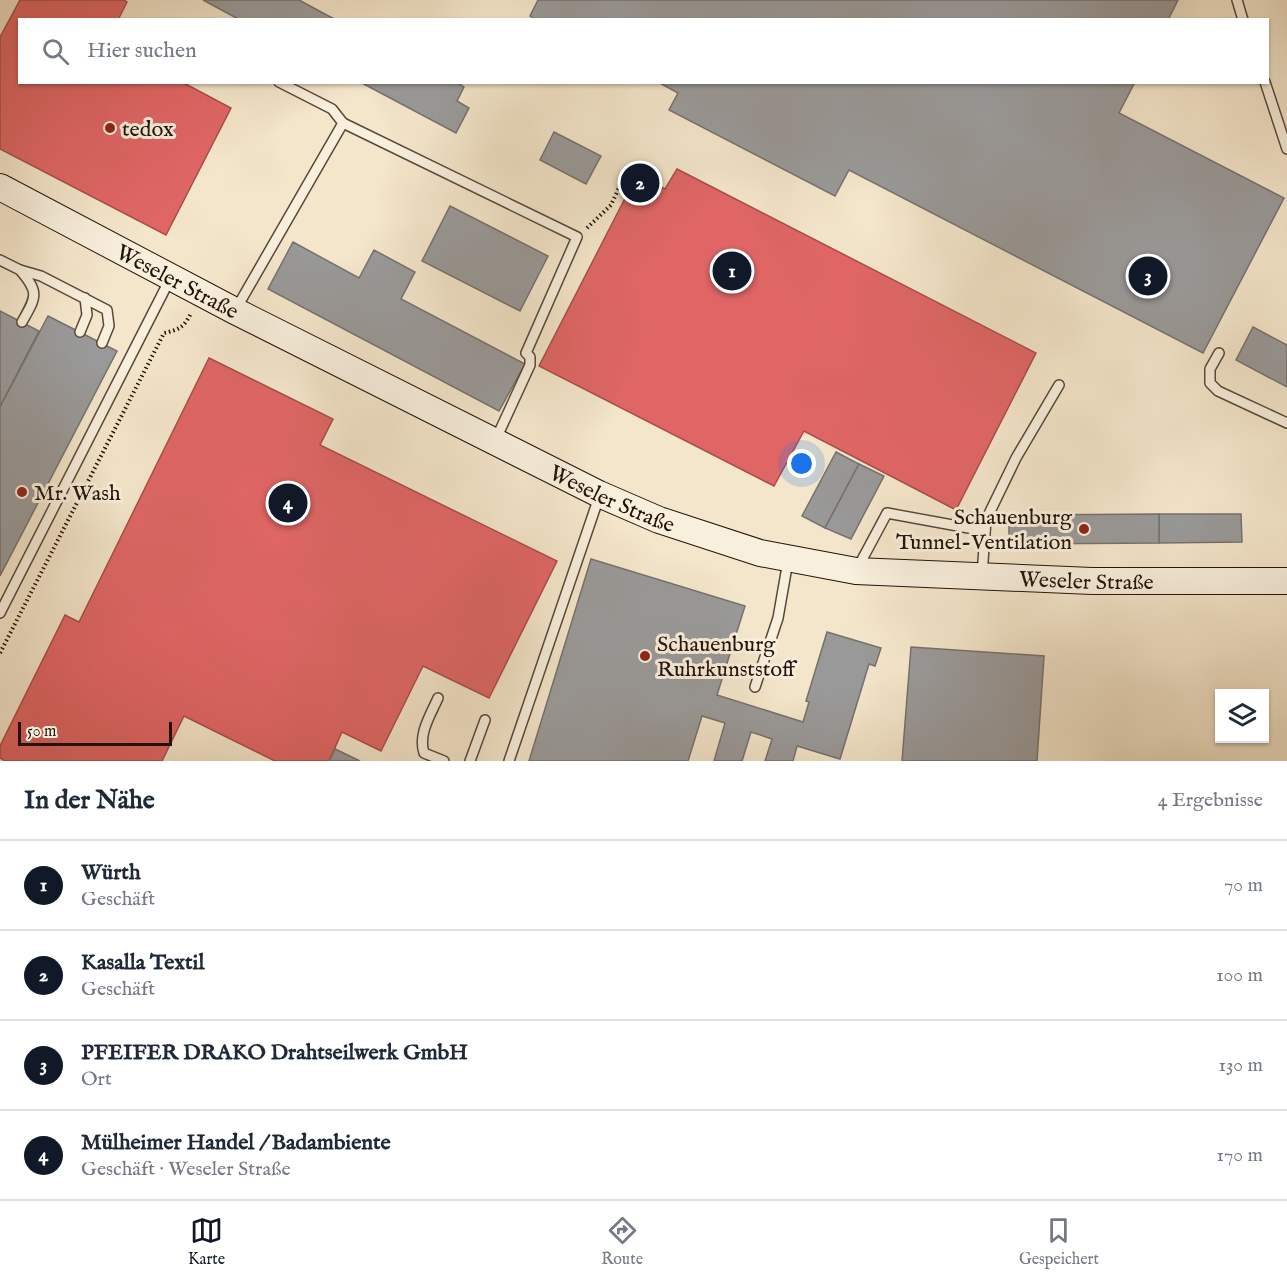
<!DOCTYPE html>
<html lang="de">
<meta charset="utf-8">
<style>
body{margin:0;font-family:"IM FELL English",serif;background:#f2f2f3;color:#1f2937}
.controls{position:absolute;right:18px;bottom:18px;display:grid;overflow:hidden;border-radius:0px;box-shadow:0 2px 4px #0004}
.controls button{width:54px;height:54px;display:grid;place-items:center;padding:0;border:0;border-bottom:2px solid #e0e1e3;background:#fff;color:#1f2937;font:30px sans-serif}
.scale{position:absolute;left:18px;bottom:15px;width:154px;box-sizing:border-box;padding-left:6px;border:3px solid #24130a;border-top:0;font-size:16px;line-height:21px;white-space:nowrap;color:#24130a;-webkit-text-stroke:4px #f8efdd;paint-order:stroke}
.you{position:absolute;left:802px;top:464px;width:21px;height:21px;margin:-15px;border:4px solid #fff;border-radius:50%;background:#1a73e8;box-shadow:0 0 0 9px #1a73e833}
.badge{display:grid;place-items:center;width:39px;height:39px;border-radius:50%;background:#111827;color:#fff;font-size:20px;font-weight:700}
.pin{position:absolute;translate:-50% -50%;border:3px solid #fff;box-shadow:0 2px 6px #0006}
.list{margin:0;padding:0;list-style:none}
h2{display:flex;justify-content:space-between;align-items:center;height:78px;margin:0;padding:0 24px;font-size:26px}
h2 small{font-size:20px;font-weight:400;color:#747a83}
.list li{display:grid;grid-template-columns:39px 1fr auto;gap:18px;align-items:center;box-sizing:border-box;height:90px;padding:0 24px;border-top:2px solid #e0e1e3}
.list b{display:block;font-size:22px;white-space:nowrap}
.list p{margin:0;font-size:20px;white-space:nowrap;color:#747a83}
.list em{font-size:20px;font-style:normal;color:#747a83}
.icon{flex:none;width:33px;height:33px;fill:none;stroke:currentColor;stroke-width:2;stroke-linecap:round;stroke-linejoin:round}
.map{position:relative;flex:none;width:1287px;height:761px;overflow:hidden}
.search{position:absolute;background:#fff;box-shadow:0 2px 4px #0004;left:18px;right:18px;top:18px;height:66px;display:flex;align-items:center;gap:15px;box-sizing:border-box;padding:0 21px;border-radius:0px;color:#747a83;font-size:22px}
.sheet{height:438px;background:#fff}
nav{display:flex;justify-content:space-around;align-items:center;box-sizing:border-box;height:84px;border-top:2px solid #e0e1e3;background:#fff;font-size:16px;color:#747a83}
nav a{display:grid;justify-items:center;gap:3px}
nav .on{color:#111827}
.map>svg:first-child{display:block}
.shops{fill:#e06666;stroke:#a84d4a;stroke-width:1.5}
.industry{fill:#999;stroke:#76716e;stroke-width:1.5}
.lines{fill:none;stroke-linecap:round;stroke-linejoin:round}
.service-casing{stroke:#58483a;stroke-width:12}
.secondary-casing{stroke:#24130a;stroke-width:28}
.path{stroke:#24130a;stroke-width:4;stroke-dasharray:1.5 3;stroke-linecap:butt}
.service{stroke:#f8efdd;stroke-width:9}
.secondary{stroke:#f8efdd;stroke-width:26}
.poi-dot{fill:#8f2418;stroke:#f8efdd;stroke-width:2}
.labels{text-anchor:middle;stroke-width:6;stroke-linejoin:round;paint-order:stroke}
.poi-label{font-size:22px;fill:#24130a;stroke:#f8efdd;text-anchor:start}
.street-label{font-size:22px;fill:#24130a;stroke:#f8efdd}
</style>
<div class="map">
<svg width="1287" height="761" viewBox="0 0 1287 761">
<rect width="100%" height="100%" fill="#f4e6cb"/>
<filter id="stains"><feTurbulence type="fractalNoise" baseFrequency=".00333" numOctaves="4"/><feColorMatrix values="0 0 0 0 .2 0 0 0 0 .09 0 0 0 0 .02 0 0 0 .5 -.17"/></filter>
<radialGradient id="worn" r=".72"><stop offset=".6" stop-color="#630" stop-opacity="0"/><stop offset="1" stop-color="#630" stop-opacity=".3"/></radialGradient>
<g class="shops">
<polygon points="20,0 124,0 127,2 118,20 20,20 20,82 182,82 231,108 166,235 0,149 0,37"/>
<polygon points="677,169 1036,353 956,510 804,431 774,486 539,366 637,175 665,189"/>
<polygon points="209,358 333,419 320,445 557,561 489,698 423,666 381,751 342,732 329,761 275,761 184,716 162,761 5,761 0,758 0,746 65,615 79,622"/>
</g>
<g class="industry">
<polygon points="203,0 299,0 336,20 240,20"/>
<polygon points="538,0 1178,0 1168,20 536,20 530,16"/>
<polygon points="360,82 456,82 464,87 457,101 469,108 456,133"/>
<polygon points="658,82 1135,82 1119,113 1284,198 1203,353 849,170 835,196 669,110 678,93"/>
<polygon points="554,132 601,156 586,184 540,160"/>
<polygon points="450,206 548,256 520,311 422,261"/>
<polygon points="293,242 359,278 374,250 415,272 401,299 525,364 499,411 268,289"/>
<polygon points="0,311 39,331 0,407"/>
<polygon points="48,316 117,351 0,576 0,407"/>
<polygon points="1253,327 1287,345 1287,387 1236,360"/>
<polygon points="836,452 859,464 825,528 802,516"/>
<polygon points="859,464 884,476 851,539 825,528"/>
<polygon points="1159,514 1241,514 1242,542 1159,543"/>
<polygon points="1159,514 1159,543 1009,544 1009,515"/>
<polygon points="591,559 745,606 717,695 803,722 809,702 806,701 827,632 881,648 875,666 869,664 840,759 797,746 793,761 765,761 772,739 751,732 742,761 714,761 725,723 702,716 688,761 529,761"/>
<polygon points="911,647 1044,656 1037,761 902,761"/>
<polygon points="335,749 360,761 329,761"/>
</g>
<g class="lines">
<defs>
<g id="service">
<polyline points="1237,0 1243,20"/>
<polyline points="279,82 332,109 343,123"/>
<polyline points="1265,82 1287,149"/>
<polyline points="0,260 20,270 41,276 107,310 109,326 102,343"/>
<path d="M20 270C40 293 36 297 22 322"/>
<polyline points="236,309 343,123 577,237 526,353 530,357 530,365 496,439"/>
<polyline points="80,332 87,315 85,298"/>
<polyline points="1219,353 1210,369 1210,383 1218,391 1287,423"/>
<polyline points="857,569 887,513 985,531"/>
<polyline points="982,575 986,520 1016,458 1059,385"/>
<polyline points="0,613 170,279"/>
<polyline points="755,687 778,618 788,561"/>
<path d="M438 698C430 716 418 734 424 753L444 761"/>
<polyline points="470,761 485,720"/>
<polyline points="509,761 599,497"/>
</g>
<g id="secondary">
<path id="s1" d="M0 187 235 311 599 494 659 520 760 553 856 571 1092 581H1287"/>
</g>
</defs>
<use href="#service" class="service-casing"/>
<use href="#secondary" class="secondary-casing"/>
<g class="path">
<polyline points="587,228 611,205 625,175 635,180"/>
<path d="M0 653 164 333C179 330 185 326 191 313"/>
</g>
<use href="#service" class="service"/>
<use href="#secondary" class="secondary"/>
</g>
<g class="poi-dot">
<circle cx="110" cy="128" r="6"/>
<circle cx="22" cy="492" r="6"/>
<circle cx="1084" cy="529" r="6"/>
<circle cx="645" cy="656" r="6"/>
</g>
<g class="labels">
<g class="poi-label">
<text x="122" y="136">tedox</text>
<text x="34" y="500">Mr. Wash</text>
<text x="1072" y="524" text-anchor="end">Schauenburg<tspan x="1072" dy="25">Tunnel-Ventilation</tspan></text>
<text x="657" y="651">Schauenburg<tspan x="657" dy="25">Ruhrkunststoff</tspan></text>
</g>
<g class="street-label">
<text dy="8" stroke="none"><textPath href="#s1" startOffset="201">Weseler Straße</textPath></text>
<text dy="8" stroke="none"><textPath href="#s1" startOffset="687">Weseler Straße</textPath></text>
<text dy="8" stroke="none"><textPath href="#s1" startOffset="1173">Weseler Straße</textPath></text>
</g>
</g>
<rect width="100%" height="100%" filter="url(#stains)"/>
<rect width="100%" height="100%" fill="url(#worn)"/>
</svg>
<div class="controls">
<button><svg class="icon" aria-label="layers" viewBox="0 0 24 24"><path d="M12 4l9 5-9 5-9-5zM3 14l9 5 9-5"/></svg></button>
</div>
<div class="scale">50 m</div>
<div class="you"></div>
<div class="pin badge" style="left:732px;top:271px">1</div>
<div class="pin badge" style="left:640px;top:183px">2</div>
<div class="pin badge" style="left:1148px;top:276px">3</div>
<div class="pin badge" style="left:288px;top:503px">4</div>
<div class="search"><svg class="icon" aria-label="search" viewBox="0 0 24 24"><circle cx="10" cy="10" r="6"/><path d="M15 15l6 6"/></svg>Hier suchen</div>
</div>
<section class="sheet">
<h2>In der Nähe<small>4 Ergebnisse</small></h2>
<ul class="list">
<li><span class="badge">1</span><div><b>Würth</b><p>Geschäft</p></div><em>70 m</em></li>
<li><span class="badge">2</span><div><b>Kasalla Textil</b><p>Geschäft</p></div><em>100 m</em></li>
<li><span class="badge">3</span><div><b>PFEIFER DRAKO Drahtseilwerk GmbH</b><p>Ort</p></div><em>130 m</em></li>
<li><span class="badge">4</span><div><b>Mülheimer Handel / Badambiente</b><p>Geschäft · Weseler Straße</p></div><em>170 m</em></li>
</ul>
</section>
<nav>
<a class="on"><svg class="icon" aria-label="map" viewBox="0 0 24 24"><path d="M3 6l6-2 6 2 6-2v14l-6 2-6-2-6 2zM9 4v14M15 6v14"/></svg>Karte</a>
<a><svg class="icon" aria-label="directions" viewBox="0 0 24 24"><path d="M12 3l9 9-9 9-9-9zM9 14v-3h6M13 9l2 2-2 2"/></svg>Route</a>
<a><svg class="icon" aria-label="saved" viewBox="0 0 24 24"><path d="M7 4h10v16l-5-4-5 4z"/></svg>Gespeichert</a>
</nav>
